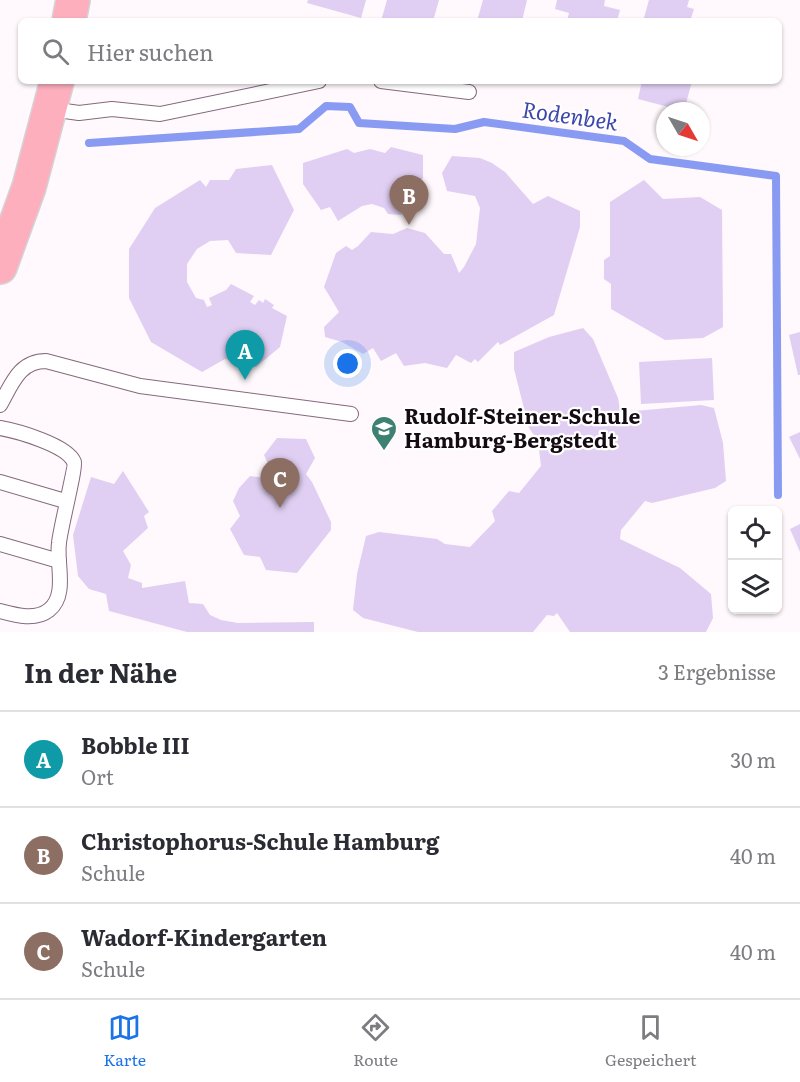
<!DOCTYPE html>
<html lang="de">
<meta charset="utf-8">
<style>
body{margin:0;font-family:Literata,serif;background:#f7f7f7;color:#2b2b33}
.controls{position:absolute;right:18px;bottom:18px;display:grid;overflow:hidden;border-radius:9px;box-shadow:0 2px 4px #0004}
.controls button{width:54px;height:54px;display:grid;place-items:center;padding:0;border:0;border-bottom:2px solid #e1e1e2;background:#fff;color:#2b2b33;font:30px sans-serif}
.compass{position:absolute;left:656px;top:102px;width:54px;height:54px;border-radius:50%;background:#fff;box-shadow:0 2px 4px #0004;rotate:129deg}
.you{position:absolute;left:348px;top:364px;width:21px;height:21px;margin:-15px;border:4px solid #fff;border-radius:50%;background:#1a73e8;box-shadow:0 0 0 9px #1a73e833}
.badge{display:grid;place-items:center;width:39px;height:39px;border-radius:50%;background:#1a73e8;color:#fff;font-size:20px;font-weight:700}
.pin{position:absolute;translate:-50% -50px;filter:drop-shadow(0 2px 3px #0008)}
.pin::after{content:'';position:absolute;top:32px;width:21px;height:18px;background:inherit;clip-path:polygon(0 0,100% 0,50% 100%)}
.list{margin:0;padding:0;list-style:none}
h2{display:flex;justify-content:space-between;align-items:center;height:78px;margin:0;padding:0 24px;font-size:26px}
h2 small{font-size:20px;font-weight:400;color:#7c7c81}
.list li{display:grid;grid-template-columns:39px 1fr auto;gap:18px;align-items:center;box-sizing:border-box;height:96px;padding:0 24px;border-top:2px solid #e1e1e2}
.list b{display:block;font-size:22px;white-space:nowrap}
.list p{margin:0;font-size:20px;white-space:nowrap;color:#7c7c81}
.list em{font-size:20px;font-style:normal;color:#7c7c81}
.icon{flex:none;width:33px;height:33px;fill:none;stroke:currentColor;stroke-width:2;stroke-linecap:round;stroke-linejoin:round}
.map{position:relative;flex:none;width:800px;height:632px;overflow:hidden}
.search{position:absolute;background:#fff;box-shadow:0 2px 4px #0004;left:18px;right:18px;top:18px;height:66px;display:flex;align-items:center;gap:15px;box-sizing:border-box;padding:0 21px;border-radius:9px;color:#7c7c81;font-size:22px}
.sheet{height:366px;background:#fff}
nav{display:flex;justify-content:space-around;align-items:center;box-sizing:border-box;height:84px;border-top:2px solid #e1e1e2;background:#fff;font-size:16px;color:#7c7c81}
nav a{display:grid;justify-items:center;gap:3px}
nav .on{color:#1a73e8}
.map>svg:first-child{display:block}
.lines{fill:none;stroke-linecap:round;stroke-linejoin:round}
.stream{stroke:#889af1;stroke-width:8}
.building{fill:#e0cff3}
.lane-casing{stroke:#85697c;stroke-width:16}
.primary-casing{stroke:#d5d3d4;stroke-width:36}
.lane{stroke:#fff;stroke-width:14}
.primary{stroke:#fdafbe;stroke-width:33}
.labels{text-anchor:middle;stroke-width:4.5;stroke-linejoin:round;paint-order:stroke}
.poi-label{font-size:21px;font-weight:bold;fill:#150b12;stroke:#fff;text-anchor:start}
.water-label{font-size:22px;font-style:italic;fill:#3d46ab;stroke:#fff}
</style>
<div class="map">
<svg width="800" height="632" viewBox="0 0 800 632">
<rect width="100%" height="100%" fill="#fff8fc"/>
<g class="lines">
<polyline class="stream" points="89,143 299,129 326,106 350,107 359,123 455,129 484,122 624,141 650,159 776,176 778,495"/>
</g>
<g class="building">
<polygon points="308,0 366,0 361,18 307,3"/>
<polygon points="387,0 439,0 433,21 381,21"/>
<polygon points="483,0 527,0 522,21 477,21"/>
<polygon points="557,0 605,0 604,6 620,10 617,21 567,21 569,13 555,9"/>
<polygon points="649,0 689,0 687,7 694,9 690,21 643,21"/>
<polygon points="642,81 692,81 684,111 638,99"/>
<polygon points="391,147 423,155 423,178 410,204 405,203 407,207 401,215 388,214 384,208 372,204 362,206 338,221 330,207 321,210 303,184 303,163 347,149 354,153 370,149 385,153"/>
<polygon points="452,156 480,158 492,163 505,172 533,204 548,196 580,211 580,227 554,315 500,345 498,342 478,362 475,359 471,363 456,355 447,368 425,363 404,366 396,353 381,361 373,348 363,354 342,342 325,337 324,327 339,312 324,287 336,253 346,246 352,250 358,246 371,232 393,234 407,228 425,233 444,254 451,254 459,273 464,267 476,244 480,208 475,196 447,191 442,173"/>
<polygon points="272,165 294,210 271,255 236,253 228,240 210,241 197,249 187,264 187,282 196,298 204,300 207,307 212,305 209,298 226,290 231,284 254,296 250,302 255,305 259,300 263,303 265,299 274,305 272,308 287,316 280,347 256,367 241,359 239,362 225,359 202,372 151,342 129,298 129,249 155,208 200,180 206,187 210,180 229,180 236,169"/>
<polygon points="644,180 663,199 700,197 722,210 723,327 703,338 665,340 611,309 611,284 604,279 604,260 610,256 610,202"/>
<polygon points="583,328 593,339 618,398 620,410 626,415 635,411 701,405 714,408 723,443 726,481 715,488 652,503 645,501 621,530 620,539 680,568 711,594 713,618 706,632 570,632 557,613 554,616 547,615 533,632 418,632 363,618 353,610 357,574 366,536 379,532 437,539 445,544 470,547 495,521 492,511 509,491 519,493 541,466 538,441 529,428 514,369 514,352 549,337"/>
<polygon points="800,332 800,375 798,375 789,335"/>
<polygon points="712,358 714,400 641,404 639,362"/>
<polygon points="800,432 800,459 789,437"/>
<polygon points="277,438 306,439 315,458 306,474 312,482 331,522 331,530 297,573 266,570 260,557 244,555 230,529 240,516 233,501 239,488 250,476 266,478 271,470 264,455"/>
<polygon points="123,471 149,512 144,516 148,528 123,551 131,565 128,578 142,583 142,588 185,581 189,603 203,604 210,615 221,620 238,623 314,622 314,632 187,632 109,611 106,594 89,589 78,576 73,535 91,477 114,484"/>
<polygon points="800,524 800,552 790,529"/>
</g>
<g class="lines">
<defs>
<g id="lane">
<polyline points="381,81 469,92"/>
<polyline points="51,109 79,113 112,109 160,114 319,81"/>
<path d="M0 405C12 384 19 361 46 361L140 386 351 414"/>
<path d="M0 428C17 431 67 445 74 462 76 467 60 530 59 543 56 563 68 595 49 610 35 621 15 615 0 611"/>
<polyline points="0,482 65,501"/>
<polyline points="0,544 59,561"/>
</g>
<g id="primary">
<polyline points="69,21 73,0"/>
<polyline points="0,267 29,187 57,81"/>
</g>
</defs>
<use href="#lane" class="lane-casing"/>
<use href="#primary" class="primary-casing"/>
<use href="#lane" class="lane"/>
<use href="#primary" class="primary"/>
</g>
<defs>
<symbol id="school-pin" viewBox="-11 -11 22 30"><path d="M0 17L-7.5 6A9.5 9.5 0 1 1 7.5 6Z" fill="#3e8172" stroke="#fff"/><path d="M0-5L7-2L0 1L-7-2ZM-4 1L0 2.5L4 1V4Q0 6-4 4Z" fill="#fff"/></symbol>
</defs>
<g fill-rule="evenodd">
<use href="#school-pin" x="369" y="414" width="30" height="40"/>
</g>
<g class="labels">
<g class="poi-label">
<text x="404" y="424">Rudolf-Steiner-Schule<tspan x="404" dy="24">Hamburg-Bergstedt</tspan></text>
</g>
<g class="water-label">
<text transform="translate(570 116) rotate(8)" y="8">Rodenbek</text>
</g>
</g>
</svg>
<div class="controls">
<button><svg class="icon" aria-label="locate" viewBox="0 0 24 24"><circle cx="12" cy="12" r="6"/><path d="M12 2v4M12 18v4M2 12h4M18 12h4"/></svg></button>
<button><svg class="icon" aria-label="layers" viewBox="0 0 24 24"><path d="M12 4l9 5-9 5-9-5zM3 14l9 5 9-5"/></svg></button>
</div>
<svg class="compass" viewBox="-18 -18 36 36"><path d="M0-13l5 13h-10z" fill="#e53935"/><path d="M0 13l5-13h-10z" fill="#7c7c81"/></svg>
<div class="you"></div>
<div class="pin badge" style="left:245px;top:380px;background:#0f9aa8">A</div>
<div class="pin badge" style="left:409px;top:225px;background:#8d6e63">B</div>
<div class="pin badge" style="left:280px;top:508px;background:#8d6e63">C</div>
<div class="search"><svg class="icon" aria-label="search" viewBox="0 0 24 24"><circle cx="10" cy="10" r="6"/><path d="M15 15l6 6"/></svg>Hier suchen</div>
</div>
<section class="sheet">
<h2>In der Nähe<small>3 Ergebnisse</small></h2>
<ul class="list">
<li><span class="badge" style="background:#0f9aa8">A</span><div><b>Bobble III</b><p>Ort</p></div><em>30 m</em></li>
<li><span class="badge" style="background:#8d6e63">B</span><div><b>Christophorus-Schule Hamburg</b><p>Schule</p></div><em>40 m</em></li>
<li><span class="badge" style="background:#8d6e63">C</span><div><b>Wadorf-Kindergarten</b><p>Schule</p></div><em>40 m</em></li>
</ul>
</section>
<nav>
<a class="on"><svg class="icon" aria-label="map" viewBox="0 0 24 24"><path d="M3 6l6-2 6 2 6-2v14l-6 2-6-2-6 2zM9 4v14M15 6v14"/></svg>Karte</a>
<a><svg class="icon" aria-label="directions" viewBox="0 0 24 24"><path d="M12 3l9 9-9 9-9-9zM9 14v-3h6M13 9l2 2-2 2"/></svg>Route</a>
<a><svg class="icon" aria-label="saved" viewBox="0 0 24 24"><path d="M7 4h10v16l-5-4-5 4z"/></svg>Gespeichert</a>
</nav>
